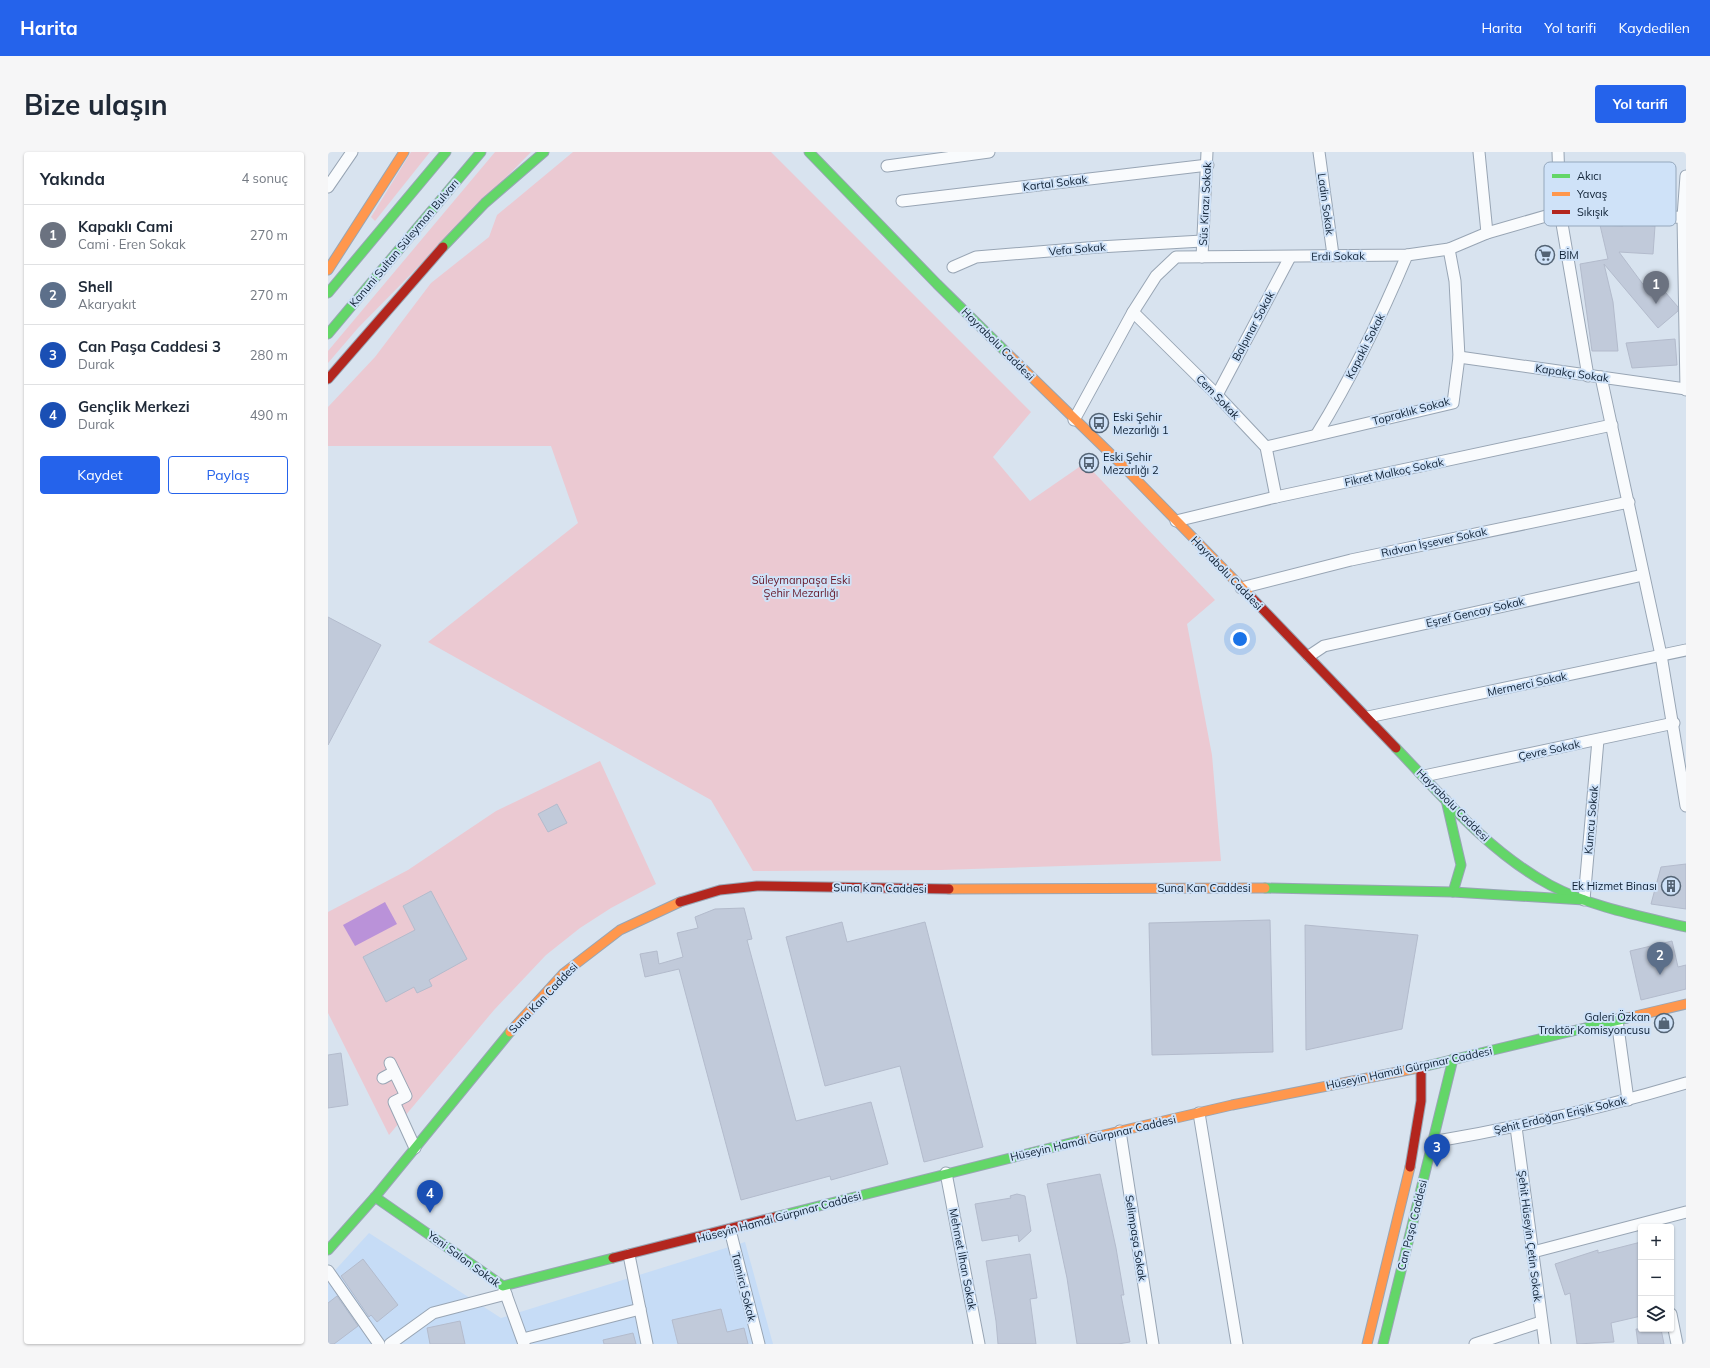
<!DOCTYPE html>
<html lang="tr">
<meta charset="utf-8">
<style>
body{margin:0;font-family:Mulish,sans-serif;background:#f6f6f7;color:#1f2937}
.controls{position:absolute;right:12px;bottom:12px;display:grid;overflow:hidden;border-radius:4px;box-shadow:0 1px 3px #0004}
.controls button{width:36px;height:36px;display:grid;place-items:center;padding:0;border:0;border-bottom:1px solid #e0e1e3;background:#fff;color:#1f2937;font:20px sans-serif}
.you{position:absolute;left:912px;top:487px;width:14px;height:14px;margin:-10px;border:3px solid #fff;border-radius:50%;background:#1a73e8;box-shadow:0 0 0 6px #1a73e833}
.badge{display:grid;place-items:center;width:26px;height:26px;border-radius:50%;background:#2563eb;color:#fff;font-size:13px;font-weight:700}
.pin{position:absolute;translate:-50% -33px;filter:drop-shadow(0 1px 2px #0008)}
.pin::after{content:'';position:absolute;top:21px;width:14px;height:12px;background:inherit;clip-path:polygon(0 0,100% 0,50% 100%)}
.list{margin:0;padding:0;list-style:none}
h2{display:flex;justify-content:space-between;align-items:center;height:52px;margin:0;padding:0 16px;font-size:17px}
h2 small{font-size:13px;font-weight:400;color:#747a83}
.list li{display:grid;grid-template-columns:26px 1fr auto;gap:12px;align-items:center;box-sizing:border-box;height:60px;padding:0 16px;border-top:1px solid #e0e1e3}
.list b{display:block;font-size:15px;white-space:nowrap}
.list p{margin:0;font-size:13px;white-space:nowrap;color:#747a83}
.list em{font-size:13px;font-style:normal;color:#747a83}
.actions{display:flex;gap:8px;padding:12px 16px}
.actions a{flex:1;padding:9px 0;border:1px solid #2563eb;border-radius:4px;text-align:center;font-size:14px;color:#2563eb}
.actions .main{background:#2563eb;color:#fff}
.icon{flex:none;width:22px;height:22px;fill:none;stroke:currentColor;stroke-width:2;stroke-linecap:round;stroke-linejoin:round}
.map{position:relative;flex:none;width:1358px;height:1192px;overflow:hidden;border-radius:4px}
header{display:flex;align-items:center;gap:24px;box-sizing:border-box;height:56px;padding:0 20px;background:#2563eb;color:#fff}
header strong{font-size:19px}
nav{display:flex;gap:22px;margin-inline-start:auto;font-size:14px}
.intro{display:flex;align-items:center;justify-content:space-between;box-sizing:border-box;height:96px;padding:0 24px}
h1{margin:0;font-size:28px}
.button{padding:10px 18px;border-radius:4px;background:#2563eb;color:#fff;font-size:14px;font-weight:700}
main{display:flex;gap:24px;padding:0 24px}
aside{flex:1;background:#fff;border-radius:4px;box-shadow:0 1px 3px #0004}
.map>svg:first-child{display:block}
.built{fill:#c6dcf6}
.green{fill:#ebc9d2}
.water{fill:#ba92d9}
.building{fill:#c1cada;stroke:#b3bbcc}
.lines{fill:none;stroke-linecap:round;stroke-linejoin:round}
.street-casing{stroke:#98a5b4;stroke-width:13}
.fast-casing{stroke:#98a5b4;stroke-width:11}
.slow-casing{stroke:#98a5b4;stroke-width:11}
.jam-casing{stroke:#98a5b4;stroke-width:11}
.street{stroke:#f9fbfd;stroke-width:11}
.fast{stroke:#63d668;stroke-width:9}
.slow{stroke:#ff974d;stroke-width:9}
.jam{stroke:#b3261e;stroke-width:9}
.labels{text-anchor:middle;stroke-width:4;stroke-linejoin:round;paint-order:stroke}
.street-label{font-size:11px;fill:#0d1f33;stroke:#cfe2f8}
.poi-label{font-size:11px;fill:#0d1f33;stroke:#cfe2f8;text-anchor:start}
.park-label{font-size:11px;fill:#651728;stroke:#cfe2f8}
.key{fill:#cfe2f8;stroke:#95a8bd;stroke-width:1}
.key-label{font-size:11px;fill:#0d1f33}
</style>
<header>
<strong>Harita</strong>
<nav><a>Harita</a><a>Yol tarifi</a><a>Kaydedilen</a></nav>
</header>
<div class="intro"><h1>Bize ulaşın</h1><a class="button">Yol tarifi</a></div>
<main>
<aside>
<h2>Yakında<small>4 sonuç</small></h2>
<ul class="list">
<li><span class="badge" style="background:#6b7280">1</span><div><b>Kapaklı Cami</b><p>Cami · Eren Sokak</p></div><em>270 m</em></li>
<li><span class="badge" style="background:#5c6f8a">2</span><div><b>Shell</b><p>Akaryakıt</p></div><em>270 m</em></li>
<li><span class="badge" style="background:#1a4fb4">3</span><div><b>Can Paşa Caddesi 3</b><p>Durak</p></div><em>280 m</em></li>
<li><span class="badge" style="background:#1a4fb4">4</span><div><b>Gençlik Merkezi</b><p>Durak</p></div><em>490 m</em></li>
</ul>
<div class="actions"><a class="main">Kaydet</a><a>Paylaş</a></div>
</aside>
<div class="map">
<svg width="1358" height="1192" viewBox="0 0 1358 1192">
<rect width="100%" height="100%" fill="#d8e3ef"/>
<polygon class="built" points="41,1081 173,1166 417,1090 445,1192 0,1192 0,1126"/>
<g class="green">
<polygon points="83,0 102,0 47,69 43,65"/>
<polygon points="167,0 203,0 30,176 0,211 0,199"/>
<polygon points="245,0 443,0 703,260 665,305 702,349 757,311 887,448 859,472 884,603 893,709 613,718 425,719 383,648 100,490 250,371 223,294 0,294 0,255 47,205 103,131 161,85 169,63"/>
<polygon points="272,609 328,732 283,756 252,776 218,803 166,858 61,983 0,861 0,760 80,718 168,659"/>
</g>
<polygon class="water" points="57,750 69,772 27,794 15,773"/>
<g class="building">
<polygon points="1296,71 1327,74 1325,102 1291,100 1317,135 1326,127 1350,155 1350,159 1330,176 1276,112 1285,150 1290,199 1264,199 1252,112 1280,107 1272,73 1295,74"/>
<polygon points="1347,187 1349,213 1304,216 1298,191"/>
<polygon points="0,465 53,493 0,593"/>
<polygon points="229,652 239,671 220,680 210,662"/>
<polygon points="1358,712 1358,757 1323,752 1333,715"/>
<polygon points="103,739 139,807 101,828 104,834 89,841 86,835 58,850 35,805 87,778 75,754"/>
<polygon points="416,756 424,787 419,788 468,969 543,950 560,1012 503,1028 502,1024 413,1048 351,817 317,825 312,802 329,799 331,812 355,805 349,781 370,776 367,765 387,757"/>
<polygon points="942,768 945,900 824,903 821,771"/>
<polygon points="514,770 519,790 597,770 655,995 596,1010 572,914 497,934 458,785"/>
<polygon points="977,773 1090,783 1074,877 978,898"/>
<polygon points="1344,789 1350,815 1358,813 1358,837 1313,848 1302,799"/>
<polygon points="13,901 20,953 0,956 0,903"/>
<polygon points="772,1022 788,1096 796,1143 793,1143 802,1190 790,1192 749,1192 739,1126 719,1032"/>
<polygon points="689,1042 697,1044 703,1079 691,1090 690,1083 654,1089 647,1052 683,1046 682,1044"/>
<polygon points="1313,1090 1313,1164 1283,1171 1286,1190 1249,1192 1242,1141 1237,1143 1227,1112 1270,1098 1270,1101"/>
<polygon points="702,1102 709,1146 702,1147 708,1192 670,1192 668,1169 658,1109"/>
<polygon points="35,1107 70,1153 49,1170 43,1163 41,1165 13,1124"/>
<polygon points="9,1144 30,1174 6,1192 0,1192 0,1151"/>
<polygon points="393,1157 399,1180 416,1176 420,1192 350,1192 344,1168"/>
<polygon points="132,1169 137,1192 102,1192 99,1176"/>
<polygon points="1308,1177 1333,1177 1336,1192 1310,1192"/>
<polygon points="305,1181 308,1192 276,1192 275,1188"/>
</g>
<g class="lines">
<defs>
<g id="street">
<polyline points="991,0 1005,103"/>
<polyline points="1151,0 1159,81"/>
<polyline points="1230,0 1232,60 1260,224"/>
<polyline points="559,14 661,0"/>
<polyline points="1358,24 1355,65 1358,238"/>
<polyline points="0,35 24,0"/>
<polyline points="574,49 880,13"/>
<polyline points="874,105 879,0"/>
<polyline points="625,115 648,105 771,95 874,89"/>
<polyline points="805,160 889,243 938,295 948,345"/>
<polyline points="1131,205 1358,237"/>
<polyline points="1273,225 1333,503 1358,654"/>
<polyline points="889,243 962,105"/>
<polyline points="746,268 805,160 828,124 848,105 1079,103 1121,97 1159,81 1232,60 1283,59 1358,66"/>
<path d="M989 282C1024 225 1053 165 1079 103"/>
<polyline points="938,295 1125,251 1131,205 1127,129 1121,97"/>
<polyline points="848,369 948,345 1284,273"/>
<polyline points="913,436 1023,408 1301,350"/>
<polyline points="981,504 996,494 1315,423"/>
<polyline points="1040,565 1358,498"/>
<polyline points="1096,624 1346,571"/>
<polyline points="1256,748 1270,588"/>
<polyline points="1289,868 1300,948"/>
<polyline points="62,911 78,944 66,950 87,996"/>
<polyline points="55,926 66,920"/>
<polyline points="871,961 909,1192"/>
<polyline points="1188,975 1217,1192"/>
<polyline points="792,979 825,1192"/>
<path d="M1104 990C1191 975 1274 956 1358 931"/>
<polyline points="618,1021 651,1192"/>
<polyline points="402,1078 431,1192"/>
<polyline points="1205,1100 1358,1060"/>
<polyline points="301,1103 319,1192"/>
<polyline points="0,1119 51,1192"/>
<polyline points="176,1137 196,1192"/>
<polyline points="1343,1162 1349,1192"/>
<polyline points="195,1187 312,1157"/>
<polyline points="62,1192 105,1161 178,1142"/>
<polyline points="1147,1192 1213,1170"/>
</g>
<g id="fast">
<polyline points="481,0 609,132 680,202"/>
<polyline points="115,95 157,51 216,0"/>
<polyline points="0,141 118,0"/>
<polyline points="0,182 153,0"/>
<path d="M1068 596C1115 645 1161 700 1222 733 1263 755 1312 764 1358 775"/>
<polyline points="1118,648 1133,713 1125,740"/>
<polyline points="937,736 1125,740 1256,748"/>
<polyline points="1090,916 1299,866"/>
<polyline points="47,1045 175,1134 285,1106"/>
<polyline points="447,1065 754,988"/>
<polyline points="0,1098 47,1045 182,880"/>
<polyline points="1055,1192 1125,907"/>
</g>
<g id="slow">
<polyline points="0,118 76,0"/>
<polyline points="680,202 792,311 924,446"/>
<polyline points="621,737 937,736"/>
<polyline points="1299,866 1358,852"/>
<polyline points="182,880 236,821 292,778 352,750"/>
<polyline points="754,988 904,953 1090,916"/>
<polyline points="1039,1192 1082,1015"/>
</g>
<g id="jam">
<polyline points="0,227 115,95"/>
<polyline points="924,446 1068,596"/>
<polyline points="352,750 392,738 429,734 621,737"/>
<polyline points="1082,1015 1093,949 1093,915"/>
<polyline points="285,1106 447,1065"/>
</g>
</defs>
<use href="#street" class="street-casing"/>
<use href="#fast" class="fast-casing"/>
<use href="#slow" class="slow-casing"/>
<use href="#jam" class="jam-casing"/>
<use href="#street" class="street"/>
<use href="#fast" class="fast"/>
<use href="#slow" class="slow"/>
<use href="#jam" class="jam"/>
</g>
<defs>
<symbol id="supermarket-ring" viewBox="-11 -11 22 22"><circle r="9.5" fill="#cfe2f8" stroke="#546475" stroke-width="1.5"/><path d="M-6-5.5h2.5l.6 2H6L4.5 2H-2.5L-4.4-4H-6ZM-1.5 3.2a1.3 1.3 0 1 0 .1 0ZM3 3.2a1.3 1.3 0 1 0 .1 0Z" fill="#546475"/></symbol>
<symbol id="bus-ring" viewBox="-11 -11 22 22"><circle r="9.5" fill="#cfe2f8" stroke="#546475" stroke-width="1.5"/><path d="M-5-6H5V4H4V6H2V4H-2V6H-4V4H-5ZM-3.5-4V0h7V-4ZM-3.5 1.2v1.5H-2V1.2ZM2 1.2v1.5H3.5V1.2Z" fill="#546475"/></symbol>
<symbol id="building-ring" viewBox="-11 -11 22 22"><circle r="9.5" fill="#cfe2f8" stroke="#546475" stroke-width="1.5"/><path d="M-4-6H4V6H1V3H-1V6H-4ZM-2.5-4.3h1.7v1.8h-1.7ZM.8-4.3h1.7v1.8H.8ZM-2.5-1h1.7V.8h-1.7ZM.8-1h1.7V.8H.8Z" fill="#546475"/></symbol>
<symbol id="shop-ring" viewBox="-11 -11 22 22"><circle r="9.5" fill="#cfe2f8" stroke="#546475" stroke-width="1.5"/><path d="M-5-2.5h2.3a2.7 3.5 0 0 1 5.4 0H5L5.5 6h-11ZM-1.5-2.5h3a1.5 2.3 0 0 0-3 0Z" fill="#546475"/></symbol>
</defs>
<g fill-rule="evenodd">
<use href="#supermarket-ring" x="1206" y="92" width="22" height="22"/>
<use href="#bus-ring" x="760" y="260" width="22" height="22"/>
<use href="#bus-ring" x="750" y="300" width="22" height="22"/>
<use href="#building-ring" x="1332" y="723" width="22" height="22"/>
<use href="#shop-ring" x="1325" y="860" width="22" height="22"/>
</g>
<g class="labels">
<g class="street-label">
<text transform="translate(727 31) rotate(-7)" y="4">Kartal Sokak</text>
<text transform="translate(877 52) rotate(-87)" y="4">Süs Kirazı Sokak</text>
<text transform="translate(998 52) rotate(82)" y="4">Ladin Sokak</text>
<text transform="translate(76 91) rotate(-50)" y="4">Kanuni Sultan Süleyman Bulvarı</text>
<text transform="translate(749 97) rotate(-5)" y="4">Vefa Sokak</text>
<text transform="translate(1010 104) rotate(-1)" y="4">Erdi Sokak</text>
<text transform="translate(925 174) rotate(-62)" y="4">Balpınar Sokak</text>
<text transform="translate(670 192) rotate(45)" y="4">Hayrabolu Caddesi</text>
<text transform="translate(1037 194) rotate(-63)" y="4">Kapaklı Sokak</text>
<text transform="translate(1244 221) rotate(8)" y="4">Kapakçı Sokak</text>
<text transform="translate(890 245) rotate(46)" y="4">Cem Sokak</text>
<text transform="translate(1083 259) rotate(-15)" y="4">Topraklık Sokak</text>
<text transform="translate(1066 320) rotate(-12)" y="4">Fikret Malkoç Sokak</text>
<text transform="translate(1106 390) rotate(-12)" y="4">Rıdvan İşsever Sokak</text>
<text transform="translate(899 421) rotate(46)" y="4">Hayrabolu Caddesi</text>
<text transform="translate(1147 460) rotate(-13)" y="4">Eşref Gencay Sokak</text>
<text transform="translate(1199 532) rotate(-12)" y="4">Mermerci Sokak</text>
<text transform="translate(1221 598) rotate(-12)" y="4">Çevre Sokak</text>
<text transform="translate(1125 653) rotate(45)" y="4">Hayrabolu Caddesi</text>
<text transform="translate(1263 668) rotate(-85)" y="4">Kumcu Sokak</text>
<text transform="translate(552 736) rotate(1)" y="4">Suna Kan Caddesi</text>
<text x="876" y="740">Suna Kan Caddesi</text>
<text transform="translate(215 846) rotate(-46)" y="4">Suna Kan Caddesi</text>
<text transform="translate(1081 916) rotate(-12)" y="4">Hüseyin Hamdi Gürpınar Caddesi</text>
<text transform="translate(1232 963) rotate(-13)" y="4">Şehit Erdoğan Erişik Sokak</text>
<text transform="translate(765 986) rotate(-13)" y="4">Hüseyin Hamdi Gürpınar Caddesi</text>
<text transform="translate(451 1065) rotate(-15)" y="4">Hüseyin Hamdi Gürpınar Caddesi</text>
<text transform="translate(1084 1073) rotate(-76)" y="4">Can Paşa Caddesi</text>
<text transform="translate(1202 1084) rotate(83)" y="4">Şehit Hüseyin Çetin Sokak</text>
<text transform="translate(808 1086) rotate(81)" y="4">Selimpaşa Sokak</text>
<text transform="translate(136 1107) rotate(36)" y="4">Yeni Salon Sokak</text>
<text transform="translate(635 1107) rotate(79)" y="4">Mehmet İlhan Sokak</text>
<text transform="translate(416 1135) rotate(76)" y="4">Tamirci Sokak</text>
</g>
<g class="poi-label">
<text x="1231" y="107">BİM</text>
<text x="785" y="269">Eski Şehir<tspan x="785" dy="13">Mezarlığı 1</tspan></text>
<text x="775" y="309">Eski Şehir<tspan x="775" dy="13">Mezarlığı 2</tspan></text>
<text x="1329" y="738" text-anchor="end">Ek Hizmet Binası</text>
<text x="1322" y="869" text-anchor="end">Galeri Özkan<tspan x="1322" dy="13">Traktör Komisyoncusu</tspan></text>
</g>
<g class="park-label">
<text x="473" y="432">Süleymanpaşa Eski<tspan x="473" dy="13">Şehir Mezarlığı</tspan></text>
</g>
</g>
<rect x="1216" y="10" width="132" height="64" rx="6" class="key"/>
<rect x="1224" y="22" width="18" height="4" fill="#63d668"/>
<rect x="1224" y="40" width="18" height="4" fill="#ff974d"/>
<rect x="1224" y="58" width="18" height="4" fill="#b3261e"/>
<g class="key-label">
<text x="1249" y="28">Akıcı</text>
<text x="1249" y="46">Yavaş</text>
<text x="1249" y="64">Sıkışık</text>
</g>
</svg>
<div class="controls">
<button>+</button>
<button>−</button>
<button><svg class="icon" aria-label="layers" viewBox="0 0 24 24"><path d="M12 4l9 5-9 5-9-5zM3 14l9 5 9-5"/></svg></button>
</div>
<div class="you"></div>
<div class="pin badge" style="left:1328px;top:152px;background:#6b7280">1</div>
<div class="pin badge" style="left:1332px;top:823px;background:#5c6f8a">2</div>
<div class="pin badge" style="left:1109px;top:1015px;background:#1a4fb4">3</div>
<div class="pin badge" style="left:102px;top:1061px;background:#1a4fb4">4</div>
</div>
</main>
